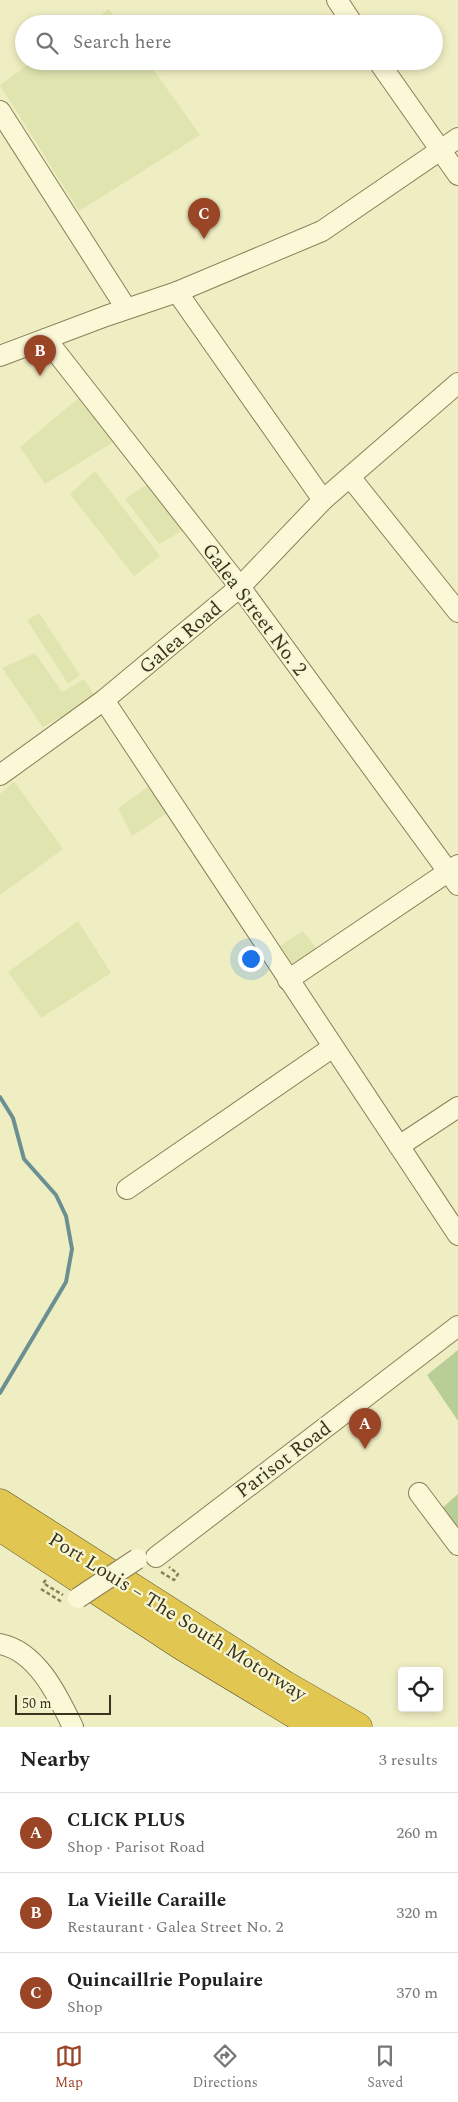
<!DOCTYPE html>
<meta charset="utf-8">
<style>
body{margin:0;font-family:Spectral,serif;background:#f2f2f2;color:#222}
.controls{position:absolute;right:15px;bottom:15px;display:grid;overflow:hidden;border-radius:5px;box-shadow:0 2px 8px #0003}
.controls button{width:45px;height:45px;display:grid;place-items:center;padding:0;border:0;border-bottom:1px solid #e0e0e0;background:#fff;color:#222;font:25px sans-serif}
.scale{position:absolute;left:15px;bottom:12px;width:96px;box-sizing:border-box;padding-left:5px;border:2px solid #3a331e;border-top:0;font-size:14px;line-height:18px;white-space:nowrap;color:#3a331e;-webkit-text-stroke:4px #f7f6d3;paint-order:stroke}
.you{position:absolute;left:250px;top:958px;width:18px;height:18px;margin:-12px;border:4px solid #fff;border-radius:50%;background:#1a73e8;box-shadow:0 0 0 8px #1a73e833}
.badge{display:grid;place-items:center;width:32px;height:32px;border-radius:50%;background:#9b4527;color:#fff;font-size:16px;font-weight:700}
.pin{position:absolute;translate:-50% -41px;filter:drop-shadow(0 1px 2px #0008)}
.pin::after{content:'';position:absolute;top:26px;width:18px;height:15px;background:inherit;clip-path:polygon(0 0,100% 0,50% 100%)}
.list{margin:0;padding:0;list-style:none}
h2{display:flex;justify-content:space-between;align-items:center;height:65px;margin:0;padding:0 20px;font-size:21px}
h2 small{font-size:16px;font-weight:400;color:#767676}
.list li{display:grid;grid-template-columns:32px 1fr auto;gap:15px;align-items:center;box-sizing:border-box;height:80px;padding:0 20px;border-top:1px solid #e0e0e0}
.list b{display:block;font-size:19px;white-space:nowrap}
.list p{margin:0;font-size:16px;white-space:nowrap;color:#767676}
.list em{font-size:16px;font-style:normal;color:#767676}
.icon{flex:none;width:28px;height:28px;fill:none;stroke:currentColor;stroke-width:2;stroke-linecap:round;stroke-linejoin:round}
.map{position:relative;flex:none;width:458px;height:1727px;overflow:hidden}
.search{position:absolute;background:#fff;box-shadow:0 2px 8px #0003;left:15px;right:15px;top:15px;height:55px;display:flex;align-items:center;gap:12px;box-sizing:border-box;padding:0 18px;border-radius:28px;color:#767676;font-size:19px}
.sheet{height:305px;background:#fff}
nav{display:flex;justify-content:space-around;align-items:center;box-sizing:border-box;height:70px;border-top:1px solid #e0e0e0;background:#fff;font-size:14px;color:#767676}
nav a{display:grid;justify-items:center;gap:2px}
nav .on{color:#9b4527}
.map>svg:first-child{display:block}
.farmland{fill:#e0e5b0}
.green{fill:#b9ce97}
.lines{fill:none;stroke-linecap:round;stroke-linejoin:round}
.stream{stroke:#6c9091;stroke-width:4}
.minor-casing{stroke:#8a8059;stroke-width:22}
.highway-casing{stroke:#584d2e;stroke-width:29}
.path{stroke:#8a8059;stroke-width:2.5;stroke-dasharray:4 2.5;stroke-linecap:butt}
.minor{stroke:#faf8d7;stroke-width:20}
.highway{stroke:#e1c752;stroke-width:28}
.minor-bridge-casing{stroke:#8a8059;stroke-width:22;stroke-linecap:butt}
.minor-bridge{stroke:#faf8d7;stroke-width:20}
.labels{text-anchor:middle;stroke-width:4.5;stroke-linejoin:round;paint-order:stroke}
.street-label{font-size:20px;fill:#3a331e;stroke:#f7f6d3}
</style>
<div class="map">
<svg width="458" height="1727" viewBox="0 0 458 1727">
<rect width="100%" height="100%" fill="#efeec3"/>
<g class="farmland">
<polygon points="109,9 120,24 88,24"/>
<polygon points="33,61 147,61 200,135 79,211 0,85"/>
<polygon points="81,396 115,441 45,484 20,447"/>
<polygon points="95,471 160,556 134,576 70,494"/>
<polygon points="151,482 185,529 159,544 125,499"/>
<polygon points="39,613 80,675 68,684 27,620"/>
<polygon points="35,653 62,692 84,679 96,697 43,727 2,668"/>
<polygon points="14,781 63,849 0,895 0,794"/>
<polygon points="155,782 172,810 132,836 118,808"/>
<polygon points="78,921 111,973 41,1018 8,972"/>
<polygon points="303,931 321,954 295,969 280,946"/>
</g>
<g class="green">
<polygon points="458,1350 458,1421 427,1375"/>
<polygon points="458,1494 458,1531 441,1509"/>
</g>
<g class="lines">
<polyline class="stream" points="0,1097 13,1118 24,1159 56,1195 66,1216 72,1249 66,1282 0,1393"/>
<defs>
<g id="minor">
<polyline points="337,0 353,24"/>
<polyline points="378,61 458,175"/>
<polyline points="0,111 126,308"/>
<polyline points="177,292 323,500"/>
<polyline points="46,339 240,587 458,885"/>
<polyline points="0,356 106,316 177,292 322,231 458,138"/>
<polyline points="350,477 458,612"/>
<polyline points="104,700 458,1235"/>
<polyline points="0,775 104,700 240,587 323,500 458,383"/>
<polyline points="288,980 458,865"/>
<polyline points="399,1146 458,1107"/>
<polyline points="127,1189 333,1047"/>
<polyline points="419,1493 458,1545"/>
<polyline points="156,1557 458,1326"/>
<path d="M0 1644C37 1651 58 1696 73 1727"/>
</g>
<g id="highway">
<polyline points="0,1503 285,1685 358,1727"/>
<polyline points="0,1527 182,1646 316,1727"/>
</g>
</defs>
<use href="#minor" class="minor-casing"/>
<use href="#highway" class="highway-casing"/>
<g class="path">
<polyline points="161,1572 174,1580 178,1574 169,1567"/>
<polyline points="46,1580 43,1583 63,1595"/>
<polyline points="41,1589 62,1602"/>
</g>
<use href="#minor" class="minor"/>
<use href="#highway" class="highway"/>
<defs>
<polyline id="minor-bridge" points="78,1598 137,1559"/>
</defs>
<use href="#minor-bridge" class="minor-bridge-casing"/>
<use href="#minor-bridge" class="minor-bridge"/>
</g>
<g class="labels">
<g class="street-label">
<text transform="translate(255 609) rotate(53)" y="7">Galea Street No. 2</text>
<text transform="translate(180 637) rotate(-40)" y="7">Galea Road</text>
<text transform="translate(283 1459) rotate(-37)" y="7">Parisot Road</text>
<text transform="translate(178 1616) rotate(32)" y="7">Port Louis – The South Motorway</text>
</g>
</g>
</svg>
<div class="controls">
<button><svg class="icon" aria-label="locate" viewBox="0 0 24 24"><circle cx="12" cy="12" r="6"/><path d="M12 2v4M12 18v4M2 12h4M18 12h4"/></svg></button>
</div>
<div class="scale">50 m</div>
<div class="you"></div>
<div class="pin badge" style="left:365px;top:1449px">A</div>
<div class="pin badge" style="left:40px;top:376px">B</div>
<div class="pin badge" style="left:204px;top:239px">C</div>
<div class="search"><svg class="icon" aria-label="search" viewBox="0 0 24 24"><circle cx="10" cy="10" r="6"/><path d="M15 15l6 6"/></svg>Search here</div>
</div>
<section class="sheet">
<h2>Nearby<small>3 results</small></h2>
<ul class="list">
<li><span class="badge">A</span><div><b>CLICK PLUS</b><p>Shop · Parisot Road</p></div><em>260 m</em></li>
<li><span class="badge">B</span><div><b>La Vieille Caraille</b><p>Restaurant · Galea Street No. 2</p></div><em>320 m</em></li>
<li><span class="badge">C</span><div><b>Quincaillrie Populaire</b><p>Shop</p></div><em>370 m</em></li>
</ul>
</section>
<nav>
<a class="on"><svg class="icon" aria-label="map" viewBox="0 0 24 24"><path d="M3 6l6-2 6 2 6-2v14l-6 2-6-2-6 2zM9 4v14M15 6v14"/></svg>Map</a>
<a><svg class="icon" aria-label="directions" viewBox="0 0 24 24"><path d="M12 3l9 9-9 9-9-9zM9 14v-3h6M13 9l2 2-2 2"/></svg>Directions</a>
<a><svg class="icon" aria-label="saved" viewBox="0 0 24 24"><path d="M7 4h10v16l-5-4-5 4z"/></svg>Saved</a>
</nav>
